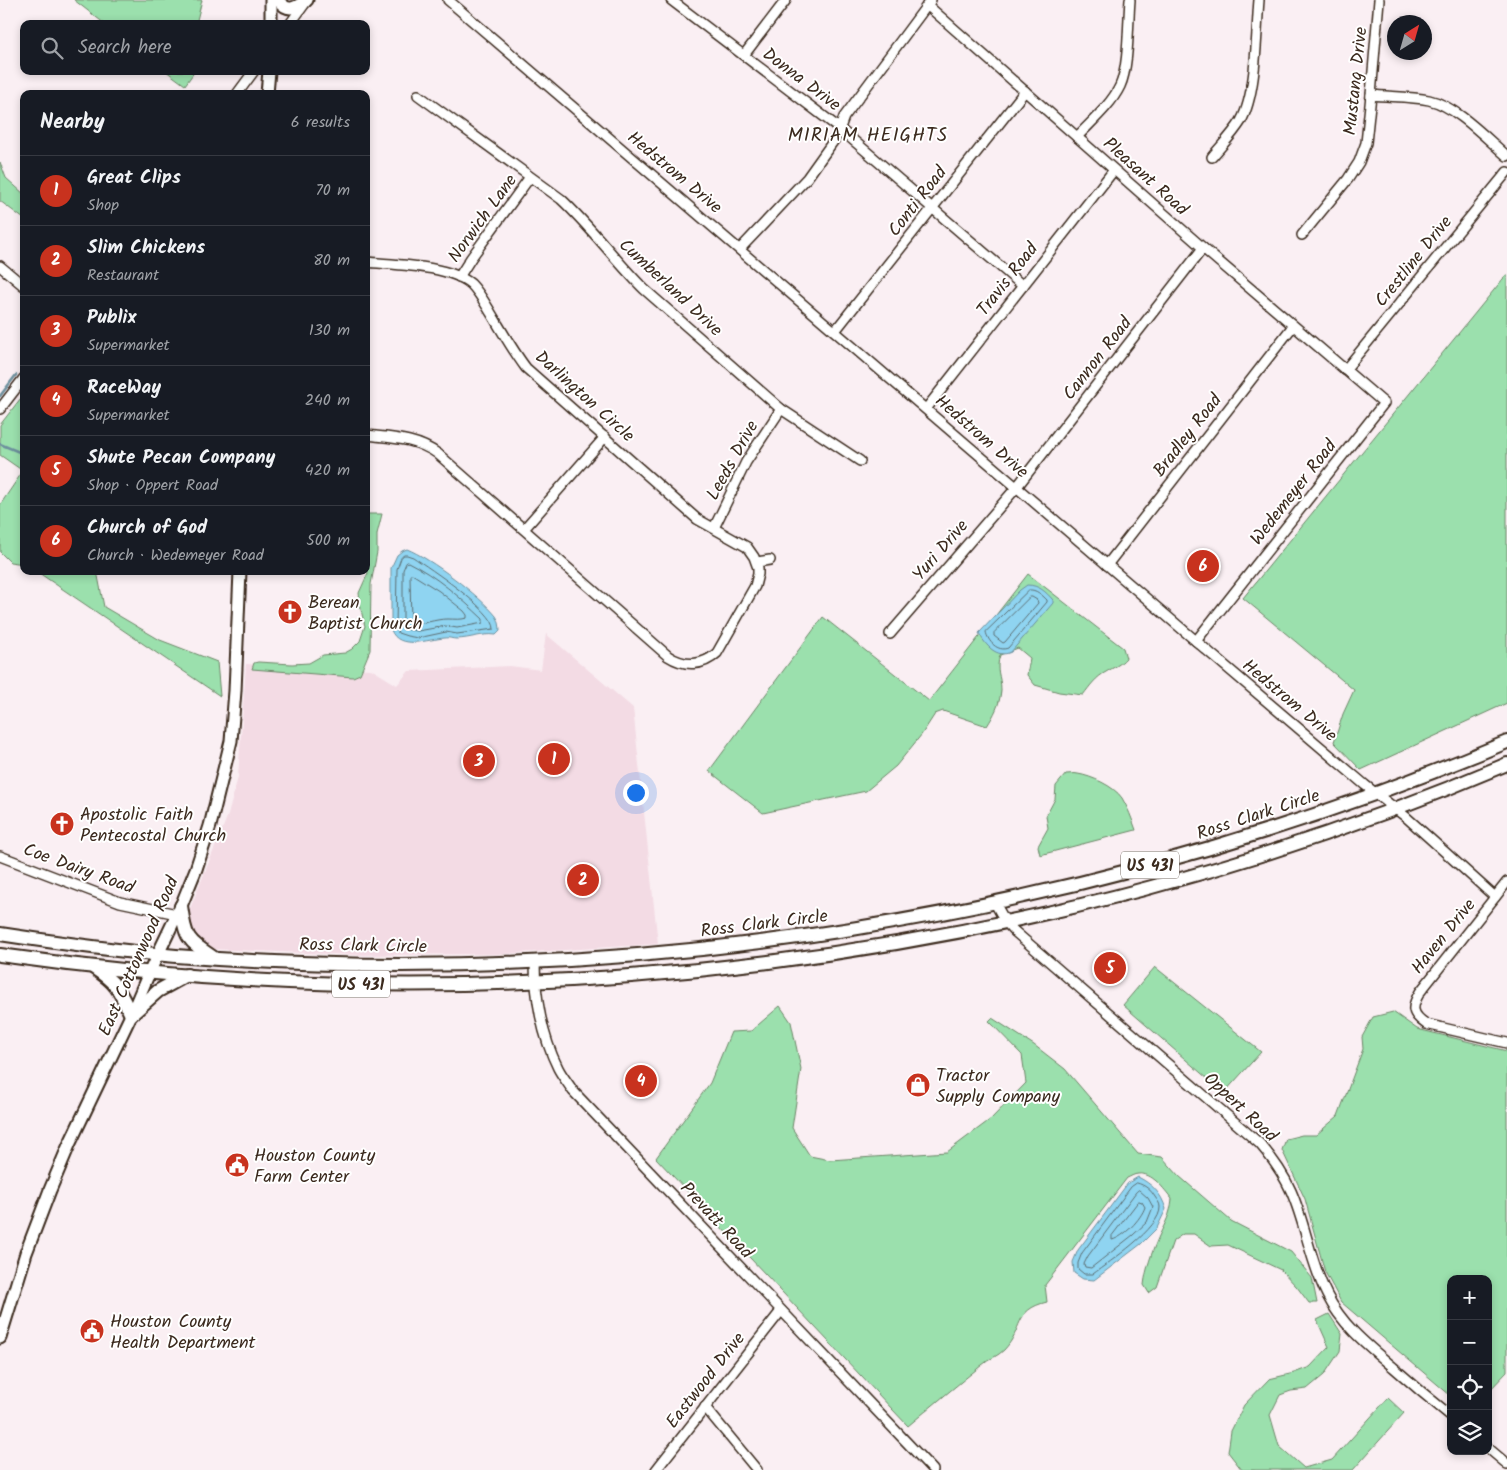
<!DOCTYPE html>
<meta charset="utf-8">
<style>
body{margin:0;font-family:Kalam,sans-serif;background:#20242c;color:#f1f3f6}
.controls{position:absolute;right:15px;bottom:15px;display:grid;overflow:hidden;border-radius:10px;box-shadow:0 2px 8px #0003}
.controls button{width:45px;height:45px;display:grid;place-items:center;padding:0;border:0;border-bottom:1px solid #363941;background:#171b24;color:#f1f3f6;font:25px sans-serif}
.compass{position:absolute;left:1387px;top:15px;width:45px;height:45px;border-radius:50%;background:#171b24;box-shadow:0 2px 8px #0003;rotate:37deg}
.you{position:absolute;left:635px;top:792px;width:18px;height:18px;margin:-12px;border:4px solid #fff;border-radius:50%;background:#1a73e8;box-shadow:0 0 0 8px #1a73e833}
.badge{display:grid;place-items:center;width:32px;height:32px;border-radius:50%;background:#c8321e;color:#fff;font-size:16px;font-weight:700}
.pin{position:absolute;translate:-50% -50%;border:2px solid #fff;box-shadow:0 1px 5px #0006}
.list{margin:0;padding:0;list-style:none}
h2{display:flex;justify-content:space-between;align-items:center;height:65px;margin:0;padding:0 20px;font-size:21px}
h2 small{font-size:16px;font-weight:400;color:#9ea1a6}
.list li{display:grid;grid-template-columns:32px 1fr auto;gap:15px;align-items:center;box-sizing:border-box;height:70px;padding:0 20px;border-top:1px solid #363941}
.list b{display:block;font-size:19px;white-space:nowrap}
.list p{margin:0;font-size:16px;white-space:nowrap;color:#9ea1a6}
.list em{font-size:16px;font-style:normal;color:#9ea1a6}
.icon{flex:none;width:28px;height:28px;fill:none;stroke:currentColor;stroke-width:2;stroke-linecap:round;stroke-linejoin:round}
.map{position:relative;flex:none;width:1507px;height:1470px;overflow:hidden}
.search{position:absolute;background:#171b24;box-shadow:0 2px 8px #0003;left:20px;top:20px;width:350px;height:55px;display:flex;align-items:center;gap:12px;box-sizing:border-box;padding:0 18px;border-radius:10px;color:#9ea1a6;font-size:19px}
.panel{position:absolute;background:#171b24;box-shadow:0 2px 8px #0003;left:20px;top:90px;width:350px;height:485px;border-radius:10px}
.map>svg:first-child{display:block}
.built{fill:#f3dbe4}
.green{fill:#9be0ad;stroke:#6b8566}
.water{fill:#8fd4f1;stroke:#6d909d}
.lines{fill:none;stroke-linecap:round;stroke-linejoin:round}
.shore{stroke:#5d6e72;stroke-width:1}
.stream{stroke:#6d909d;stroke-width:2.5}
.minor-casing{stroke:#3b2a1e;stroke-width:12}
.major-casing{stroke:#3b2a1e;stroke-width:15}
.highway-casing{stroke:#3b2a1e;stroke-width:16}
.minor{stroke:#fff;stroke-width:9}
.major{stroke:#fff;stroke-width:11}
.highway{stroke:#fff;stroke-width:12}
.labels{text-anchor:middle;stroke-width:4;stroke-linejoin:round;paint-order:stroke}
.shield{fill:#fff;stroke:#766a62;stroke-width:1}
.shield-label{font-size:16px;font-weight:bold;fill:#3b2a1e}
.street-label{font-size:18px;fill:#3b2a1e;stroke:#fff}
.poi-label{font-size:18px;fill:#3b2a1e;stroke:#fff;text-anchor:start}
.neighbourhood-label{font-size:19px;letter-spacing:1px;fill:#3b2a1e;stroke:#fff}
</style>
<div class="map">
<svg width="1507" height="1470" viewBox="0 0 1507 1470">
<rect width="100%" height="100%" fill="#faeff3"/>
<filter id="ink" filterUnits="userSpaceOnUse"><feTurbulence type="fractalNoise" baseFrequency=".02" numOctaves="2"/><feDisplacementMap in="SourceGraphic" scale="10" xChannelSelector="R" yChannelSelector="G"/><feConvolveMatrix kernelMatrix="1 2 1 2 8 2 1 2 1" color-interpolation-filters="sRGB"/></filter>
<g filter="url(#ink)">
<polygon class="built" points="546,634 633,708 658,944 503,954 353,955 209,949 193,936 187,916 228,815 238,777 246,664 371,669 397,685 409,671 510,666 541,670"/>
<g class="green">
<polygon points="74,0 202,0 196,24 105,24"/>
<polygon points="166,71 195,71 185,85"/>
<polygon points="0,162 6,178 24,194 24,219 0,201"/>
<polygon points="1507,274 1507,703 1361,770 1334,742 1343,714 1354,690 1243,598"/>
<polygon points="24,394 24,564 10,562 0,552 0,505 23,471 0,455 0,425"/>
<polygon points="366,514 382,514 377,534 377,552 371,584 370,650 360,674 353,677 252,669 254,663 258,662 292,664 309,663 323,655 345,653 352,649 360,641 365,626 361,610 359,593 368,573 366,564"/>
<polygon points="36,571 97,571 104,607 160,640 217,662 220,696"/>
<path d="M1028 574 1123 648 1126 658C1120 665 1114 667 1106 672 1096 677 1090 686 1083 695L1059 692 1035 685 1027 675 1030 658 1018 648 1000 655C995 671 1001 675 1001 690 1000 704 994 715 987 726L943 711 935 714 922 734 896 766 866 791 763 813 709 771 823 617 929 701Z"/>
<path d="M1066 774C1070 774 1074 773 1078 774 1091 776 1114 786 1122 798 1128 808 1132 819 1136 830L1040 855 1038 846 1048 828 1046 816 1055 799 1056 786Z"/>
<polygon points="1155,967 1261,1052 1224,1093 1123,1005"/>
<path d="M780 1006 791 1022 801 1069 792 1128 810 1156 830 1160 947 1152 991 1119 1026 1083 1022 1055 989 1021 992 1018 1034 1045 1065 1069 1138 1154 1162 1157 1179 1176 1231 1221 1291 1252 1312 1278 1317 1303H1309L1297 1287 1281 1270 1228 1245 1211 1246 1194 1234H1183L1173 1241 1157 1287 1149 1293 1144 1285C1146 1268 1152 1252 1159 1236 1166 1221 1170 1216 1172 1199 1164 1189 1152 1172 1138 1174 1134 1174 1130 1177 1127 1178L1045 1285 1047 1302C1013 1310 1024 1329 1004 1350 998 1356 989 1359 982 1365 957 1385 933 1405 908 1426L656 1158 710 1083 731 1032 751 1031Z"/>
<polygon points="1393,1012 1417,1029 1507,1051 1507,1372 1488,1392 1488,1279 1451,1279 1451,1396 1341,1302 1325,1272 1305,1199 1282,1150 1286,1139 1302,1135 1316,1135 1338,1116 1363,1049 1362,1037 1373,1017"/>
<polygon points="1329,1314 1342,1334 1340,1351 1324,1375 1307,1389 1291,1391 1280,1395 1270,1415 1279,1446 1304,1468 1332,1460 1388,1398 1404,1413 1353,1470 1242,1470 1228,1452 1231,1431 1244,1405 1269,1379 1294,1373 1310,1367 1329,1347 1317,1320"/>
</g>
<g class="water">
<path d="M407 549C430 558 480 596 496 616 499 620 500 626 500 631L496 635C482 633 470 639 456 639 452 639 449 637 445 638 428 639 399 651 391 630V568L397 555 402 551Z"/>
<path d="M1027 585C1039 585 1046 592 1053 600V603L1011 652C997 659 985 645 979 633L1020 590Z"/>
<path d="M1138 1177C1152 1184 1161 1193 1166 1209L1157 1228 1141 1244 1094 1280 1083 1279 1074 1273 1073 1262 1078 1250 1128 1183Z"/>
</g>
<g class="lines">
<g class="shore">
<path d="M404 555H407L413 557C429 568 495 611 494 629L457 634 446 632 418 638 407 636 398 633 396 628 397 569 401 558Z"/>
<path d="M408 562C436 576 461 598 483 619V623L457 628 446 626 418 631 403 629V570L406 563Z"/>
<path d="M412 574 439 591 464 611 467 615V618C460 620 455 619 447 619 435 619 423 625 411 623L410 576Z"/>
<path d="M1029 590C1036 589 1042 595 1047 600V602L1008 648C998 652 988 642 986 632Z"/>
<polygon points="1030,597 1032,597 1037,600 1038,603 1005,642 1003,643 994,636 994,633"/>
<path d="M1137 1183C1145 1185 1151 1190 1155 1197 1157 1200 1160 1203 1160 1207 1161 1228 1109 1262 1093 1274H1084L1078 1269V1263L1082 1253 1131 1187Z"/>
<polygon points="1139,1190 1148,1198 1153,1207 1147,1222 1133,1235 1091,1268 1085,1267 1084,1264 1088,1256 1136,1192"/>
<path d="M1139 1201 1142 1202 1145 1207C1141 1219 1124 1237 1112 1240V1236Z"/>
</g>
<g class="stream">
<polyline points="22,368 24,365"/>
<polyline points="0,396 16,375"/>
<polyline points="0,444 24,454"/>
</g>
<defs>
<g id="minor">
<polyline points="448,0 1196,641 1365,785 1406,817 1495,897"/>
<polyline points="671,0 839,128 1023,286"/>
<polyline points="927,5 1203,248 1384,403 1196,641"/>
<polyline points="290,24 306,2"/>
<polyline points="744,55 786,0"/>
<polyline points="237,94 254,71"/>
<path d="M418 95 561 199C591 227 615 260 644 289L781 409 860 461"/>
<path d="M1371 95C1390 97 1410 96 1429 100 1456 106 1486 138 1507 156"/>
<path d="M1077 137C1092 121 1111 105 1120 86 1129 67 1128 23 1130 0"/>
<path d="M1212 157C1221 146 1233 134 1241 121 1257 92 1256 34 1259 0"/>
<polyline points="1302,235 1348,179 1359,162 1366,143 1371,95 1379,0"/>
<polyline points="740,249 807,178 837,136 844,117 931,0"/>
<path d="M366 262C396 265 448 265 471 284 479 292 485 303 491 313 502 331 513 351 526 368L697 519 747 547 754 557 758 568V574L755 586 717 653C703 666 685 667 668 656L438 454C416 438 392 438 366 435"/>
<polyline points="0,266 24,286"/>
<polyline points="459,277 471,258 530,177"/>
<polyline points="835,331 1025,91"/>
<polyline points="1345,370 1507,172"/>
<polyline points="0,409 24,378"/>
<polyline points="926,409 1114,170"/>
<polyline points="714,528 746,462 781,409"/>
<polyline points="524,529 605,437"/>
<polyline points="757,562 770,560"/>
<polyline points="1107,565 1293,326"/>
<polyline points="890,634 1016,488 1203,248"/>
<polyline points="0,856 120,902 177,914"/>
<path d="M1507 882 1420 992C1411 1007 1411 1014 1426 1024L1507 1043"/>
<path d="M995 903 1005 921 1014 931 1260 1144C1272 1158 1283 1173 1291 1191 1306 1225 1310 1262 1327 1295 1342 1325 1367 1345 1393 1367 1412 1384 1431 1400 1451 1416"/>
<path d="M535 962C535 997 542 1036 558 1068 562 1076 568 1083 573 1091L933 1470"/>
<polyline points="705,1407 757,1470"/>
<polyline points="1488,1448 1507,1464"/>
<polyline points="656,1470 781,1311"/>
</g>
<g id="major">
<path d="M278 0C288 13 295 8 307 0"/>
<polyline points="271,24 271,0"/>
<polyline points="267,94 269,71"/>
<polyline points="0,1338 26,1253 50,1190 69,1145 131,1015 149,973 181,906 196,869 210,826 231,741 235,691 240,571"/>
</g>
<g id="highway">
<path d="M181 906C186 939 186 939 214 958"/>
<path d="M0 934C59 943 117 951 176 956 629 992 1089 918 1507 742"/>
<path d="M0 955C506 1028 1036 965 1507 764"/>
<path d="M94 968C118 984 119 990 131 1015L158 991 187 975"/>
</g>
</defs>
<use href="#minor" class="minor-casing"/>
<use href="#major" class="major-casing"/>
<use href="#highway" class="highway-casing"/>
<use href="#minor" class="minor"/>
<use href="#major" class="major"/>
<use href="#highway" class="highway"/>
</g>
</g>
<defs>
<symbol id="church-disc" viewBox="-11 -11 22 22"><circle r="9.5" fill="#c8321e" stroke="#fff"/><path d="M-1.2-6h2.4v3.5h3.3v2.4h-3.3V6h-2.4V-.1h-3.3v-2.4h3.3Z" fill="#fff"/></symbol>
<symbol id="shop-disc" viewBox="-11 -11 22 22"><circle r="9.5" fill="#c8321e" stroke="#fff"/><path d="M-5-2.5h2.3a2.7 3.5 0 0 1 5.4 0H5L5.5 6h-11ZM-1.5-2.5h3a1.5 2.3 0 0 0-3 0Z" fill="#fff"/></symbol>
<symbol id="civic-disc" viewBox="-11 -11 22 22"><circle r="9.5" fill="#c8321e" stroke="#fff"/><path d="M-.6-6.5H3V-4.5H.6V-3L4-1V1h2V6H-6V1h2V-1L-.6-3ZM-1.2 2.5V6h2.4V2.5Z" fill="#fff"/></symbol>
</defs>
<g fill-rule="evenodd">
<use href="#church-disc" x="276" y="598" width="28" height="28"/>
<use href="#church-disc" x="48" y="810" width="28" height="28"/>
<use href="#shop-disc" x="904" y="1071" width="28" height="28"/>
<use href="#civic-disc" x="223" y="1151" width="28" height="28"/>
<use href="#civic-disc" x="78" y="1317" width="28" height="28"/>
</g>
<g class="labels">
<g class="shield">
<rect x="1121" y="851.5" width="58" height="27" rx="4"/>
<rect x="332" y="970.5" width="58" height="27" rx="4"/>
</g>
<g class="shield-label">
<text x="1150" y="871">US 431</text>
<text x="361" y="990">US 431</text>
</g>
<g class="street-label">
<text transform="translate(802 79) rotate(37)" y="6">Donna Drive</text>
<text transform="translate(1355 81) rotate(-84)" y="6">Mustang Drive</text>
<text transform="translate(675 172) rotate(40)" y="6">Hedstrom Drive</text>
<text transform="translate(1146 176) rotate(42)" y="6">Pleasant Road</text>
<text transform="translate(917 201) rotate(-52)" y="6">Conti Road</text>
<text transform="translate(482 218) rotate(-54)" y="6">Norwich Lane</text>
<text transform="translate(1413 261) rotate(-51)" y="6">Crestline Drive</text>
<text transform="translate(1007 279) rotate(-52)" y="6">Travis Road</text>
<text transform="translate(671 287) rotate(43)" y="6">Cumberland Drive</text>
<text transform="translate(1097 358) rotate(-52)" y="6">Cannon Road</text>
<text transform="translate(585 396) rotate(42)" y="6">Darlington Circle</text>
<text transform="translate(1187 435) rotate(-52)" y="6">Bradley Road</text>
<text transform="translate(982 436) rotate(41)" y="6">Hedstrom Drive</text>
<text transform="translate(732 460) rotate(-61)" y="6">Leeds Drive</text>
<text transform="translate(1293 492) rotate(-52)" y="6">Wedemeyer Road</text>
<text transform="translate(940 550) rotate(-49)" y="6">Yuri Drive</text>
<text transform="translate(1290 700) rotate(40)" y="6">Hedstrom Drive</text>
<text transform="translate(1258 814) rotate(-18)" y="6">Ross Clark Circle</text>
<text transform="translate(79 868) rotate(20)" y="6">Coe Dairy Road</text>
<text transform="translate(764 923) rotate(-7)" y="6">Ross Clark Circle</text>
<text transform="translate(1443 936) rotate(-51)" y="6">Haven Drive</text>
<text transform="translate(363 945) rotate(1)" y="6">Ross Clark Circle</text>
<text transform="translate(138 956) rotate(-66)" y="6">East Cottonwood Road</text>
<text transform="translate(1241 1107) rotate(43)" y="6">Oppert Road</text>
<text transform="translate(717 1220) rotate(47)" y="6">Prevatt Road</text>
<text transform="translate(705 1380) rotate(-52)" y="6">Eastwood Drive</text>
</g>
<g class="poi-label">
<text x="308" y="608">Berean<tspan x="308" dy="21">Baptist Church</tspan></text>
<text x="80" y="820">Apostolic Faith<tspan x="80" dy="21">Pentecostal Church</tspan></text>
<text x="936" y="1081">Tractor<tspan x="936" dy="21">Supply Company</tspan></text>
<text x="254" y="1161">Houston County<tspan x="254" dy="21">Farm Center</tspan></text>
<text x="110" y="1327">Houston County<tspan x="110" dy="21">Health Department</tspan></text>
</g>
<g class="neighbourhood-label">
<text x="868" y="141">MIRIAM HEIGHTS</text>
</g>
</g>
</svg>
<div class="controls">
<button>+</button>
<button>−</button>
<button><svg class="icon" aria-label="locate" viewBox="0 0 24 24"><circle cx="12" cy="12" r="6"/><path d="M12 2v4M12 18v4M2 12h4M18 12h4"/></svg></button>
<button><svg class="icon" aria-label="layers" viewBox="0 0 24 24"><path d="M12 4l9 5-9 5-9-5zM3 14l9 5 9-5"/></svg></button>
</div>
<svg class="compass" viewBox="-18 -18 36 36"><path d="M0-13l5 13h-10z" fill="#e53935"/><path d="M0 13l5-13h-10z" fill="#9ea1a6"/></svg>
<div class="you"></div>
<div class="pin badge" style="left:554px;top:759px">1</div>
<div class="pin badge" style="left:583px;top:880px">2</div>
<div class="pin badge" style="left:479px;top:761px">3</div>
<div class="pin badge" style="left:641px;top:1081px">4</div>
<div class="pin badge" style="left:1110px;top:968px">5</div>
<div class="pin badge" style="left:1203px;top:566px">6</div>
<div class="search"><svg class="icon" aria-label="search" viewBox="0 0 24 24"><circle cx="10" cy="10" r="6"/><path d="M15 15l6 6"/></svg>Search here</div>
<section class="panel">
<h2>Nearby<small>6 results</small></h2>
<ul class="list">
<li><span class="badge">1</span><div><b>Great Clips</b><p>Shop</p></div><em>70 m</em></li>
<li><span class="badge">2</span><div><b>Slim Chickens</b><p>Restaurant</p></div><em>80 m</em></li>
<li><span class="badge">3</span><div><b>Publix</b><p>Supermarket</p></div><em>130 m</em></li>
<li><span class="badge">4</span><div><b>RaceWay</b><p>Supermarket</p></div><em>240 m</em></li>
<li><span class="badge">5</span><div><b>Shute Pecan Company</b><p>Shop · Oppert Road</p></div><em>420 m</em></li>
<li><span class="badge">6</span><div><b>Church of God</b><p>Church · Wedemeyer Road</p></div><em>500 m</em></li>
</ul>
</section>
</div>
